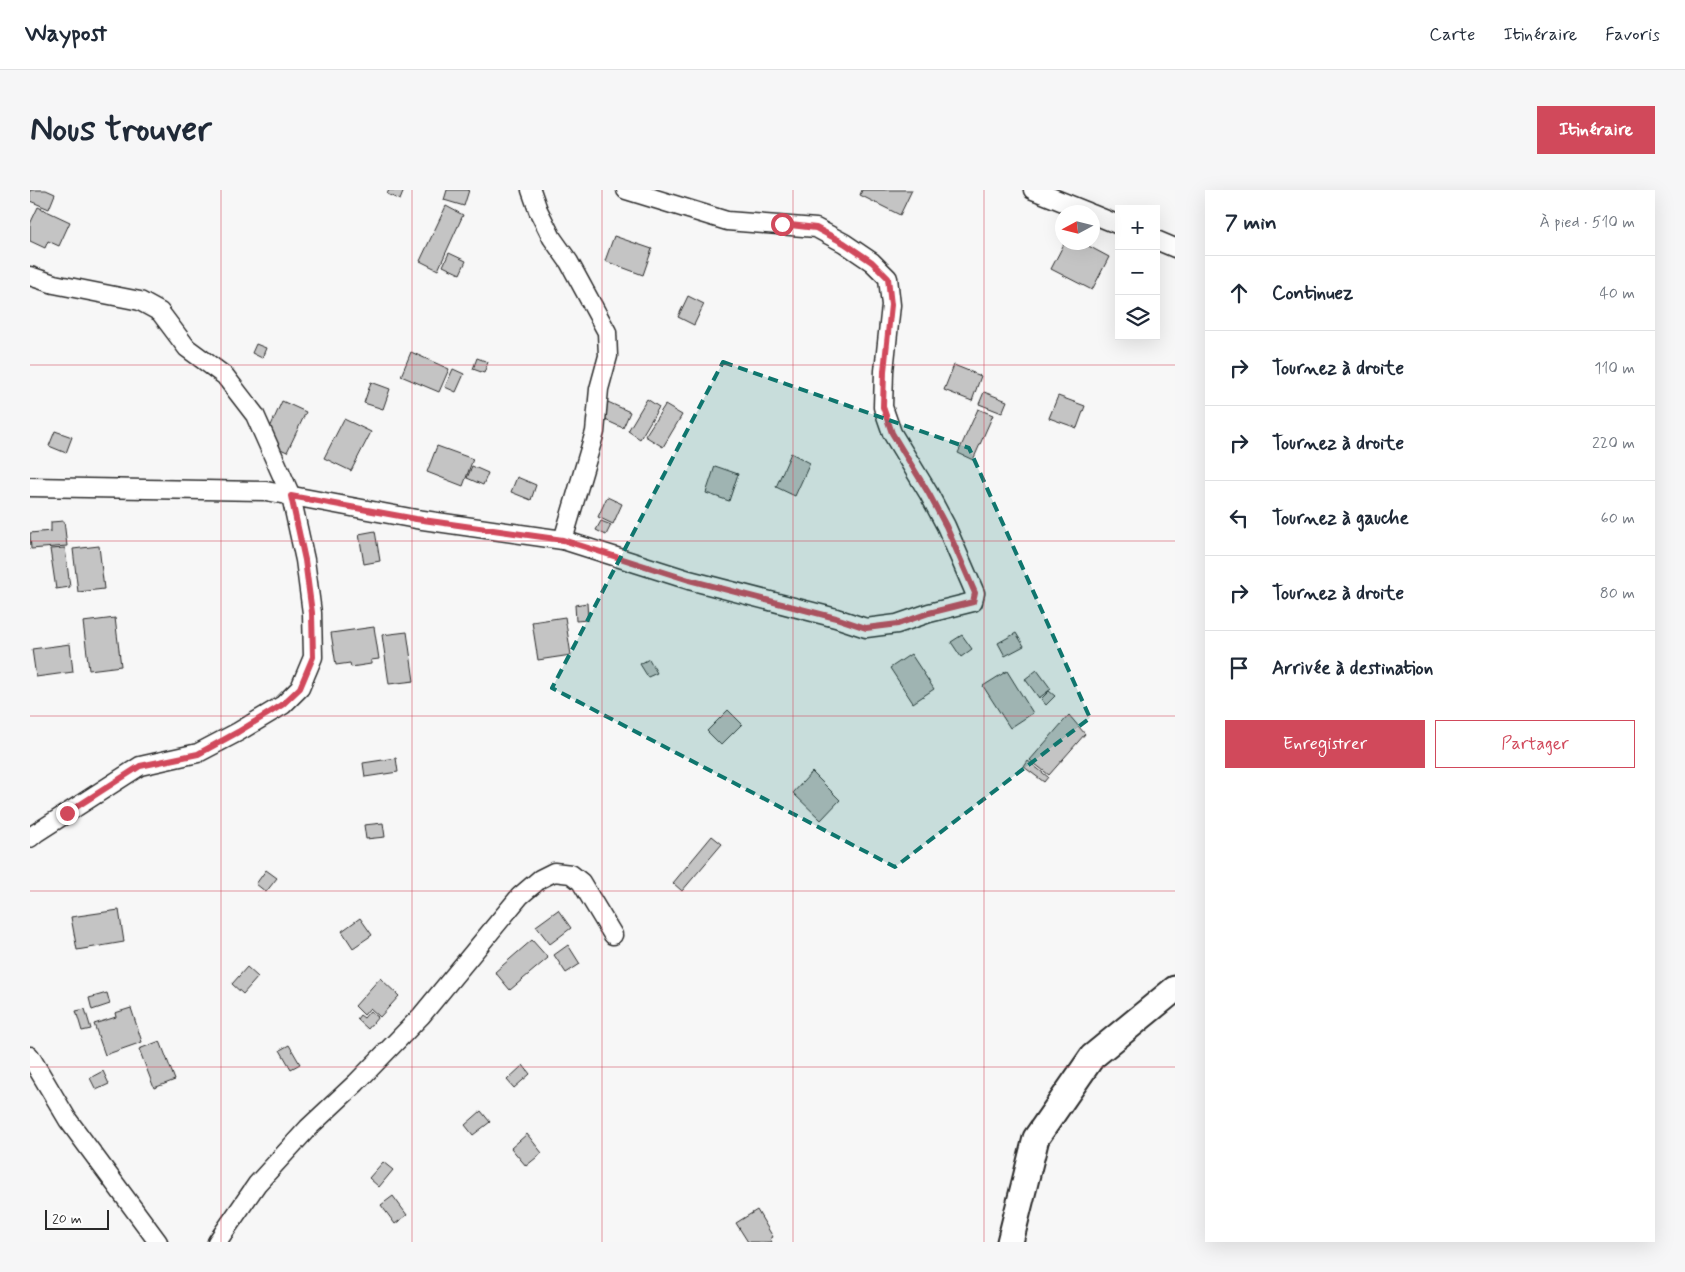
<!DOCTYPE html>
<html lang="fr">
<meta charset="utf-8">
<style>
body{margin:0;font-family:Mynerve,sans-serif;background:#f6f6f7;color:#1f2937}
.controls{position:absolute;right:15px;top:15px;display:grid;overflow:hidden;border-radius:0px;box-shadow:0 5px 20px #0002}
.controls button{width:45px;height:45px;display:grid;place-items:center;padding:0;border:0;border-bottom:1px solid #e0e1e3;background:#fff;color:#1f2937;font:25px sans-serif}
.compass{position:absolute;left:1025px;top:15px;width:45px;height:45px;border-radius:50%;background:#fff;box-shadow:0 5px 20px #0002;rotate:263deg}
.scale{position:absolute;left:15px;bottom:12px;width:64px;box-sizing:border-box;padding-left:5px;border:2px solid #2b2b2b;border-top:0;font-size:14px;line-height:18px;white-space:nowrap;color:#2b2b2b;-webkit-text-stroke:4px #fff;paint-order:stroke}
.stop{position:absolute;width:15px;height:15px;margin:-11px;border:4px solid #d1495b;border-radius:50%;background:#fff}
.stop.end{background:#d1495b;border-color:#fff;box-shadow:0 1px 5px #0008}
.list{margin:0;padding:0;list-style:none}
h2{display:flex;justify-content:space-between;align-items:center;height:65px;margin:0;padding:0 20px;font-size:21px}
h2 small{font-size:16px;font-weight:400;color:#747a83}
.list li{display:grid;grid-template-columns:32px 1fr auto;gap:15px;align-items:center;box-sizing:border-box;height:75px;padding:0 20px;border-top:1px solid #e0e1e3}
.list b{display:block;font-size:19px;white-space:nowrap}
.list em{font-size:16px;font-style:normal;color:#747a83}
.actions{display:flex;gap:10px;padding:15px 20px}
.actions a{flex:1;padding:11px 0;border:1px solid #d1495b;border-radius:0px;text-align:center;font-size:18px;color:#d1495b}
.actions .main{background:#d1495b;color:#fff}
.icon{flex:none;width:28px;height:28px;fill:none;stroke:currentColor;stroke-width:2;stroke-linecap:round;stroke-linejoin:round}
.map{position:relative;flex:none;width:1145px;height:1052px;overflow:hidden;border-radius:0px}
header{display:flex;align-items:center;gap:30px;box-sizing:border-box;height:70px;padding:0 25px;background:#fff;border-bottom:1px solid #e0e1e3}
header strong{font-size:24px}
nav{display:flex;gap:28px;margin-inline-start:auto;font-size:18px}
.intro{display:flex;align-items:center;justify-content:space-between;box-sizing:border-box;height:120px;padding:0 30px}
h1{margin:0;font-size:35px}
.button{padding:12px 22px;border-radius:0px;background:#d1495b;color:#fff;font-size:18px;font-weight:700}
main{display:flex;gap:30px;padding:0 30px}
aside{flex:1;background:#fff;border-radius:0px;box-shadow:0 5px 20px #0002}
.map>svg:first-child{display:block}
.building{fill:#c4c4c4;stroke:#2b2b2b}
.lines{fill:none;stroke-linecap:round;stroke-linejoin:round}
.street-casing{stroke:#2b2b2b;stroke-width:21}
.secondary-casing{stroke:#2b2b2b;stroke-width:29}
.street{stroke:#fff;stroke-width:18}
.secondary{stroke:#fff;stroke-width:25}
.route{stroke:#d1495b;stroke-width:6}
.marked{fill:#0f766e;fill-opacity:0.2;stroke:#0f766e;stroke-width:4;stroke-dasharray:10 6;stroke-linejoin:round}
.grid{fill:none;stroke:#d1495b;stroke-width:1;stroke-opacity:0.55}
</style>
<header>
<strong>Waypost</strong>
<nav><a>Carte</a><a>Itinéraire</a><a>Favoris</a></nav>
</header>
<div class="intro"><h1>Nous trouver</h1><a class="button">Itinéraire</a></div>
<main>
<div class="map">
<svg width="1145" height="1052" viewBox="0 0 1145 1052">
<rect width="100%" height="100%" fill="#f7f7f7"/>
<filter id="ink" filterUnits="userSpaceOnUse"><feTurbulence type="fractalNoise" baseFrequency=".02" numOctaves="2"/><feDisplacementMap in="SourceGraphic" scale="10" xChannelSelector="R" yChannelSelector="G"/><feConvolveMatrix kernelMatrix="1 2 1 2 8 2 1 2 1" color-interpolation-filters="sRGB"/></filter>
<g filter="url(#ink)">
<g class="building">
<polygon points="0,0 16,0 25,4 19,19 0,11"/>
<polygon points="359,0 374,0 370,10 357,4"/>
<polygon points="417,0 439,0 434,16 414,10"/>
<polygon points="832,0 882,0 870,25 830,5"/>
<polygon points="416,16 433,25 408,80 390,71"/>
<polygon points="8,17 40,32 29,56 18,51 15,58 0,51 0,34"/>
<polygon points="584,46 622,59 613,85 575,71"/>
<polygon points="1035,52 1051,52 1079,67 1062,100 1021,79"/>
<polygon points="419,63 436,71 430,84 413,76"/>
<polygon points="658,106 674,114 664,135 648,127"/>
<polygon points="226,154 236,158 232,168 222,163"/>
<polygon points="381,162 419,179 409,202 371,186"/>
<polygon points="447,168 458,172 454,183 443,179"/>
<polygon points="924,175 951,186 942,211 914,200"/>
<polygon points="423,179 434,184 426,202 415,197"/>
<polygon points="341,192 360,199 353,219 334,213"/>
<polygon points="954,202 977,211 972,223 949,214"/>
<polygon points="1028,206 1055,216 1047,238 1019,228"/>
<polygon points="569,208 600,222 593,238 562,224"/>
<polygon points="617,209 629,217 610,249 598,241"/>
<polygon points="252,211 276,222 257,262 234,251"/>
<polygon points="635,215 652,225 633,257 615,246"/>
<polygon points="948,219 963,225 943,270 928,263"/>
<polygon points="314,229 341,242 321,281 294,268"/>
<polygon points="25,241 42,247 36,263 19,256"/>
<polygon points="407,256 443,269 433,296 397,282"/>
<polygon points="761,263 780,273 765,306 746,297"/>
<polygon points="442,276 458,283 453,295 437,288"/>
<polygon points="685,276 708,284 699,311 676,303"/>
<polygon points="487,287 506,295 501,310 481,302"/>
<polygon points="577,307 592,314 583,334 568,327"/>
<polygon points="34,331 37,356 1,359 0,343 21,341 21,332"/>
<polygon points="571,331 581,335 576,345 566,340"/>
<polygon points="345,341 350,371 334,374 329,344"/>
<polygon points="69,356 74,399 48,402 43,359"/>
<polygon points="35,358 40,397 26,399 20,359"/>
<polygon points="557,413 558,430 546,431 545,415"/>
<polygon points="535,427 541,465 508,470 502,432"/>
<polygon points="85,428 91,476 59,480 53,432"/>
<polygon points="344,437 349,469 341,470 341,474 321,477 320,473 306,475 301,443"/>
<polygon points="377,442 384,491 359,494 352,445"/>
<polygon points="986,443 994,456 975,466 968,453"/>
<polygon points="932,445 942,459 931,467 921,452"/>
<polygon points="40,454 43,482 6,487 2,459"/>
<polygon points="881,464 904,499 883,513 860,478"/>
<polygon points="619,469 627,483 618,487 610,474"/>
<polygon points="1007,480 1021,499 1009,508 995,489"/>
<polygon points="977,481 1003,523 980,538 953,496"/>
<polygon points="1019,501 1025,506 1016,515 1011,509"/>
<polygon points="698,520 712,534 691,555 677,541"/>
<polygon points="1039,525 1055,544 1019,585 1000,570"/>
<polygon points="366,568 368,582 335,587 333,573"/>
<polygon points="998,571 1018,587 1014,592 994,577"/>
<polygon points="782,582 810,610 791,630 763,603"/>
<polygon points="353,633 355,647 336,649 334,635"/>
<polygon points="682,646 692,654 652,701 643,693"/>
<polygon points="236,680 247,688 236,702 226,694"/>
<polygon points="89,720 94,752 47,760 41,727"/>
<polygon points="528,720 541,738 520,754 506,736"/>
<polygon points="330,728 342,745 323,758 312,741"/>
<polygon points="502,750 518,768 480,800 465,782"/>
<polygon points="538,755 550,774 536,783 524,765"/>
<polygon points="217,777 228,787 213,804 202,794"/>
<polygon points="350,788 369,806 350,827 340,818 334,825 325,816"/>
<polygon points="77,803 80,814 62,820 59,808"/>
<polygon points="101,818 112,852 75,865 64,834 86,827 85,823"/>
<polygon points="55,819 61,839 52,841 46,821"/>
<polygon points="340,821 348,827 338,839 327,829 330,825 334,828"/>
<polygon points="130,851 145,890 124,898 109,859"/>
<polygon points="259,855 270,874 261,879 250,860"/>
<polygon points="493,875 500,884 484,898 477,890"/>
<polygon points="73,881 79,894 66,900 60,888"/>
<polygon points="451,921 460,932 443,945 435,935"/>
<polygon points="497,944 512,963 496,976 481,958"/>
<polygon points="353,972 363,980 349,997 339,988"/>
<polygon points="363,1006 377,1025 365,1034 351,1015"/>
<polygon points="727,1020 743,1047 740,1049 742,1052 718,1052 706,1033"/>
</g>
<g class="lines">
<defs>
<g id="street">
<polyline points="501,0 508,20 522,48 539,72 577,142 578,166 569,199 565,242 533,350"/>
<polyline points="1003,0 1058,22"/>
<polyline points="1062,24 1089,35"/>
<polyline points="1126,50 1145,58"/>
<polyline points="0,86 24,94 110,111 130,122 157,158 195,186 225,225 261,306 275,370 282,423 283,467 270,498 253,515 208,542 168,563 110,576 6,643 0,648"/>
<polyline points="0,297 236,301 386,329 533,350 659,390 806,428 836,438 867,434 899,423 943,412 945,403 916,336 899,304 862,243 853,217 854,181 861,115 858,88 842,72 814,53 786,38 697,31 596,0"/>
<polyline points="0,866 38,930 128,1052"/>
<polyline points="187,1052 227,994 278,938 326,893 391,826 490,706 510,689 524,682 541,684 551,692 583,745"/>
</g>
<polyline id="secondary" points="980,1052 1006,948 1062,867 1145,799"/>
</defs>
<use href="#street" class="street-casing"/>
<use href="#secondary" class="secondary-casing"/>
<use href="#street" class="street"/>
<use href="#secondary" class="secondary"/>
</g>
</g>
<g class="lines" filter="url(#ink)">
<polyline class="route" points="37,623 110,576 168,564 208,542 252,515 270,498 283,467 282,423 275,370 261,306 386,329 533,350 659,390 806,428 836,438 868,434 899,423 943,412 945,403 916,336 899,304 862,243 853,217 854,181 861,115 858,88 842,72 814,53 786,38 752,34"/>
</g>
<path class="marked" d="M693 172 939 258 1060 528 865 677 522 498Z"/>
<path class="grid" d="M191 0V1052M382 0V1052M572 0V1052M763 0V1052M954 0V1052M0 175H1145M0 351H1145M0 526H1145M0 701H1145M0 877H1145"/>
</svg>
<div class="controls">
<button>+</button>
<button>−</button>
<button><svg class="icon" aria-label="layers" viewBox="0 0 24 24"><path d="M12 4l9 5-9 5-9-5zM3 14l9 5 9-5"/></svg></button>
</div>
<svg class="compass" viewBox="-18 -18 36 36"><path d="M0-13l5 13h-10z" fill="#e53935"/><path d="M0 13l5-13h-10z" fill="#747a83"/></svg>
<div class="scale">20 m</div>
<div class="stop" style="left:752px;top:34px"></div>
<div class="stop end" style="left:37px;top:623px"></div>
</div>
<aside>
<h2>7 min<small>À pied · 510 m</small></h2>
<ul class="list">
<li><svg class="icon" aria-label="ahead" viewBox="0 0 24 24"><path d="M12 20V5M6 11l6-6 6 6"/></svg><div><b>Continuez</b></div><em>40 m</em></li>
<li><svg class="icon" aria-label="right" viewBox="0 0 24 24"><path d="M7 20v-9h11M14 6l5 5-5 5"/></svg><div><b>Tournez à droite</b></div><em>110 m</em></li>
<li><svg class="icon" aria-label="right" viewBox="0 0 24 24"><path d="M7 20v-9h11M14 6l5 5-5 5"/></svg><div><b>Tournez à droite</b></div><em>220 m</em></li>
<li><svg class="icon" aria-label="left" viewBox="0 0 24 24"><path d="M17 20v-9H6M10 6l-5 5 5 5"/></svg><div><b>Tournez à gauche</b></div><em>60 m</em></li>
<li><svg class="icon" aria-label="right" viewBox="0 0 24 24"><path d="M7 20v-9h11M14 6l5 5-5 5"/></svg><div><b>Tournez à droite</b></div><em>80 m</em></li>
<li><svg class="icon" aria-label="arrive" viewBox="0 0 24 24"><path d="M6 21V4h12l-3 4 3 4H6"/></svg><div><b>Arrivée à destination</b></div></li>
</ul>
<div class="actions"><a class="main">Enregistrer</a><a>Partager</a></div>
</aside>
</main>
